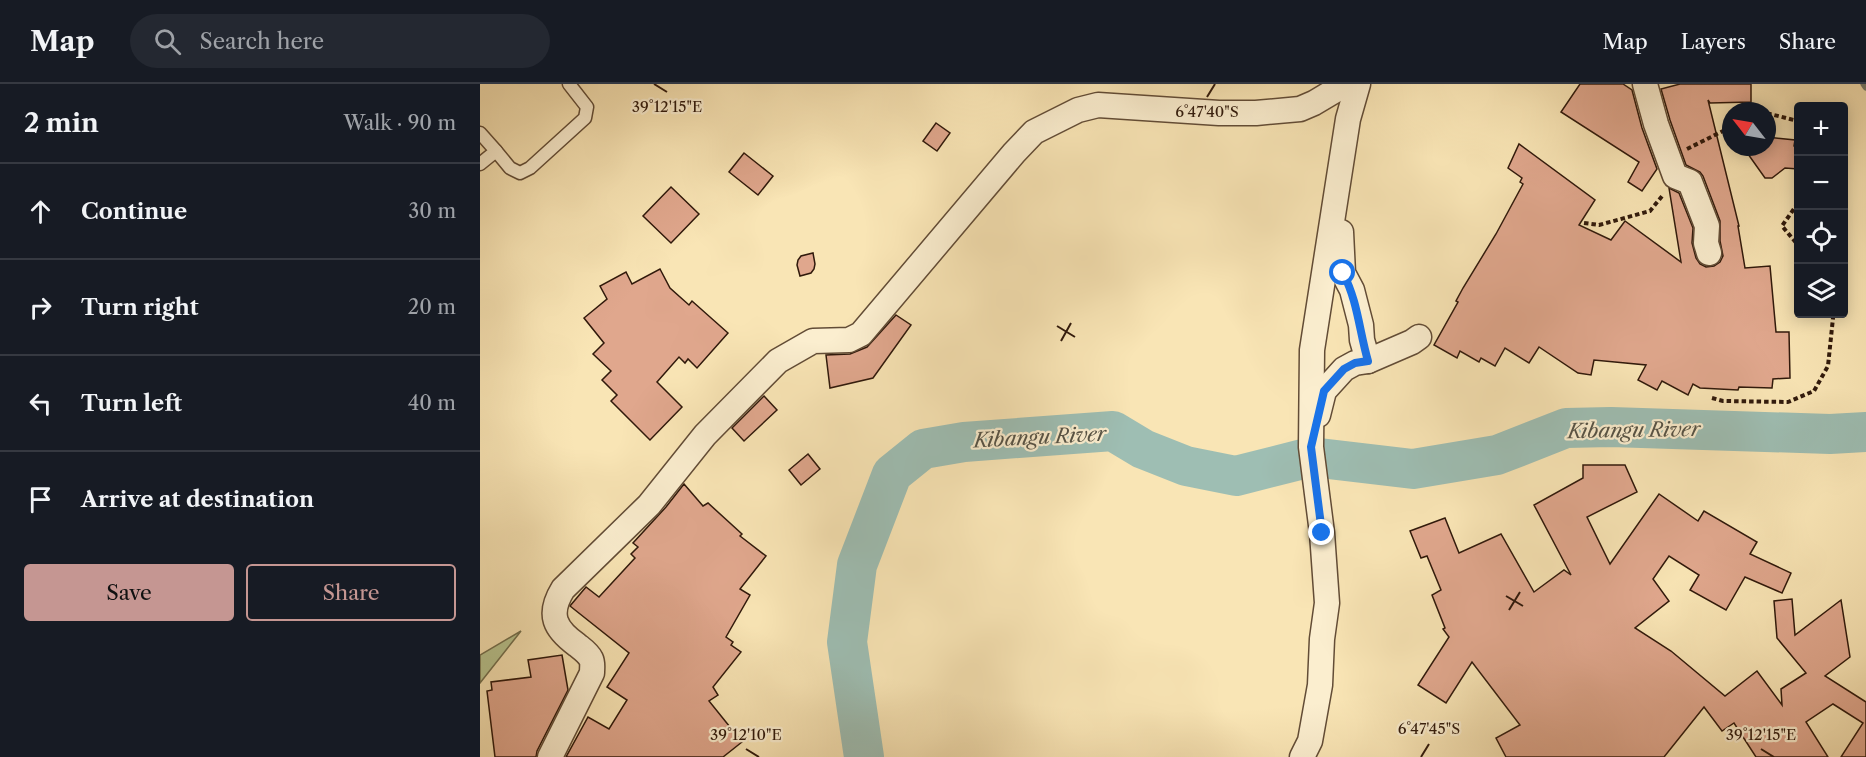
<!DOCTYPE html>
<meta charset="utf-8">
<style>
body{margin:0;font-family:"Libre Caslon Text",serif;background:#242831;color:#f1f3f6}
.controls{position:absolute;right:18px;top:18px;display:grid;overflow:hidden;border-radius:6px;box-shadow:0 3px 15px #0003}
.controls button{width:54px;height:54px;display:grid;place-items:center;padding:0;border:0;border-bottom:2px solid #363941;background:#171b24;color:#f1f3f6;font:30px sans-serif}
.compass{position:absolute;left:1242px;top:18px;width:54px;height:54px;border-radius:50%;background:#171b24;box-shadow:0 3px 15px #0003;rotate:301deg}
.stop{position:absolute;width:18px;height:18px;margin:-14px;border:4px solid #1a73e8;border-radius:50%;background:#fff}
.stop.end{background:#1a73e8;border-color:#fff;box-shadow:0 2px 6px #0008}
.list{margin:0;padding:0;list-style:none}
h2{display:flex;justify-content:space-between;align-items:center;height:78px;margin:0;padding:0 24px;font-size:26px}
h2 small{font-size:20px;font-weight:400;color:#9ea1a6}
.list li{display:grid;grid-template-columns:39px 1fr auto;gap:18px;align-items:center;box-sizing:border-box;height:96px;padding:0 24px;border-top:2px solid #363941}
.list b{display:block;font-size:22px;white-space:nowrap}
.list em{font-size:20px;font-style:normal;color:#9ea1a6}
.actions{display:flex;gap:12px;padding:18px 24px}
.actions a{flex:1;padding:14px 0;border:2px solid #c59692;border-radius:6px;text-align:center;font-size:21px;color:#c59692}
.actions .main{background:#c59692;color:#111}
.icon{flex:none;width:33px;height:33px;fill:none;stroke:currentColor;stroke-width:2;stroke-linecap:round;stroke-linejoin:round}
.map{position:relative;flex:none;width:1386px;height:673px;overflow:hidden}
header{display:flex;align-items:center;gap:36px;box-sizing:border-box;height:84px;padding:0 30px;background:#171b24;border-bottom:2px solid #363941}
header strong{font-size:28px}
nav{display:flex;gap:33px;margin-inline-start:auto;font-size:21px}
.search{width:420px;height:54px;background:#242831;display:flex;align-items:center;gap:15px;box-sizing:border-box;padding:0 21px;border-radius:33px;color:#9ea1a6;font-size:22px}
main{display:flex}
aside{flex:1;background:#171b24}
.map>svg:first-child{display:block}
.green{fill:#b9c691;stroke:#74704e;stroke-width:1.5}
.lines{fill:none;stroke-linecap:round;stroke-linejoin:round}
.stream{stroke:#727c70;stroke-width:7}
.river{stroke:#9ebeb3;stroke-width:40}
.building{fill:#e0a78d;stroke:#30190b;stroke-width:1.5}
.lane-casing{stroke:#624c36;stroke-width:15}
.street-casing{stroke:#624c36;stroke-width:27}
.path{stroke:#30190b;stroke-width:4;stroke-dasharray:4.5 3;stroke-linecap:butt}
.lane{stroke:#fbeecf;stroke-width:12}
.street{stroke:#fbeecf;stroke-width:24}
.route{stroke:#1a73e8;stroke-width:8}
.ticks{fill:none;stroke:#30190b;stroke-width:2}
.labels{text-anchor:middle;stroke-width:4.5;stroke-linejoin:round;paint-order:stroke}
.water-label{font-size:20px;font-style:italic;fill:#565346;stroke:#fbeecf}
.ticks-label{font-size:15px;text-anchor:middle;fill:#30190b;stroke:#fbeecf;stroke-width:4.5;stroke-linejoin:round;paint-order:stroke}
</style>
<header>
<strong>Map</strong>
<div class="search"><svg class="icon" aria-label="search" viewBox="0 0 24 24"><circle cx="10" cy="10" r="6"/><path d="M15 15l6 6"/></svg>Search here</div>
<nav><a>Map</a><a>Layers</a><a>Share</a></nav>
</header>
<main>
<aside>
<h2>2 min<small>Walk · 90 m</small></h2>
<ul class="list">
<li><svg class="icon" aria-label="ahead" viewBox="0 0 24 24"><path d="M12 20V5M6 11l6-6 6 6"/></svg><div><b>Continue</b></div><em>30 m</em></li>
<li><svg class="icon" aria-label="right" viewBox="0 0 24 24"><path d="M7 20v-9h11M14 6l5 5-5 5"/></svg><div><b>Turn right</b></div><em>20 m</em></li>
<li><svg class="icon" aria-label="left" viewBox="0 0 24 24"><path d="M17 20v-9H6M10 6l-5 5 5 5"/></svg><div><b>Turn left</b></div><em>40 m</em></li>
<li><svg class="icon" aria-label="arrive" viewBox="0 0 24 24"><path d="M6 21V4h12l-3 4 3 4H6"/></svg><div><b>Arrive at destination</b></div></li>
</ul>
<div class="actions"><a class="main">Save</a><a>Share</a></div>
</aside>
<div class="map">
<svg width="1386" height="673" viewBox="0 0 1386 673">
<rect width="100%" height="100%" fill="#f9e5b5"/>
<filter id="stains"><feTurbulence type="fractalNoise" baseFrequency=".00333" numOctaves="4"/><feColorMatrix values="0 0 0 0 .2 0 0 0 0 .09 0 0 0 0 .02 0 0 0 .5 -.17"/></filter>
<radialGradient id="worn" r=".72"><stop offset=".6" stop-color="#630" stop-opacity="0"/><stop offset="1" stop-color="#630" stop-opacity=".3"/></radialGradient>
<polygon class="green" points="41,547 0,599 0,571"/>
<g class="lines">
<polyline class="stream" points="1384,0 1386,3"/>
<polyline class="river" points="384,673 367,558 377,481 412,390 443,365 484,358 633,347 663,365 706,382 756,392 831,373 933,385 1017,371 1086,344 1131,343 1350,350 1386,348"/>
</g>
<g class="building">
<polygon points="1100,0 1143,0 1152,6 1162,44 1177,85 1162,107 1148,98 1159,78 1081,28"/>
<polygon points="1200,0 1271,0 1271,18 1230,19 1228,16 1259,142 1258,142 1265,184 1290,182 1296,248 1309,248 1310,294 1293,295 1292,304 1259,303 1258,306 1220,304 1213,300 1208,311 1182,297 1177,306 1158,296 1166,281 1114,276 1111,291 1098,289 1059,263 1049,279 1025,264 1015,282 1001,274 999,278 980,267 977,274 954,261 978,218 976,217 983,204 1016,150 1043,100 1040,98 1042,94 1028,84 1039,60 1115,116 1099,141 1131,156 1145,137 1201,178 1189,104 1199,109 1213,144 1212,159 1216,174 1220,180 1226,183 1234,182 1240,178 1243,172 1240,157 1240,137 1223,92 1220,88 1206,81 1190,36 1181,5"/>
<polygon points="456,39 470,49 457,67 443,57"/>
<polygon points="1287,53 1315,56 1314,62 1318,63 1318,85 1305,84 1292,94 1285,94 1263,63 1287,63"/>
<polygon points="264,69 293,92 278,111 249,88"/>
<polygon points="191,103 219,130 191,159 163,132"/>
<polygon points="333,169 335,180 334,185 331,189 320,192 317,181 318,176 321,172"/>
<polygon points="180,185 190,204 209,221 212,217 248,249 217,284 208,275 205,279 199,273 177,298 202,323 170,356 131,317 137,311 122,296 131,287 113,270 124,259 104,234 127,215 120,202 146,188 152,200"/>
<polygon points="416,231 431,241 393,294 350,304 346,271 370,270 387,263"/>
<polygon points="284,312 297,326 264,357 252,344"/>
<polygon points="328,370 340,385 321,401 309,386"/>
<polygon points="1103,381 1145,381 1157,408 1107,433 1130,480 1179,410 1218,437 1224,427 1277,458 1270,470 1311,489 1302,509 1265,493 1246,526 1210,506 1219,491 1189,472 1173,495 1189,517 1155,544 1191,567 1245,612 1277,587 1302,621 1301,605 1326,589 1297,554 1294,517 1312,515 1315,551 1361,516 1370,573 1345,592 1386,618 1386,673 1361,673 1383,639 1353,620 1326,638 1348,673 1276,673 1254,639 1242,647 1224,623 1184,673 1026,673 1016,654 1040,641 992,578 966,619 938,601 969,553 963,545 965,544 952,511 961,506 947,472 941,474 930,447 965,434 979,469 1021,450 1054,508 1084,486 1091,491 1054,421 1103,394"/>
<polygon points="204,400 223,422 228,419 262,450 260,452 286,472 260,505 270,511 246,553 253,558 251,561 261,568 233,603 238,611 229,617 262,658 243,673 86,673 108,633 129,645 147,616 127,603 149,569 90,522 106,503 119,513 155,474 151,470 158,463 153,459 186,423"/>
<polygon points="82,571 88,606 57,667 56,673 15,673 7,607 12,606 11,598 51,593 48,576"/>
</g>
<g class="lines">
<defs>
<g id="lane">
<polyline points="0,49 16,67 0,80"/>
<polyline points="16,67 30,84 40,89 50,84 105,34 107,23 89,0"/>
</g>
<g id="street">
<polyline points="1165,0 1176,40 1195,92 1210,98 1227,142 1226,159 1229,169"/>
<polyline points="861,148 863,189 872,206 881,241 882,256 888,277"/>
<polyline points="838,331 844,307 864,285 875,279 888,277 932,258 939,253"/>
<path d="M70 673 112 589C112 584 113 579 111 575 108 569 102 565 97 561 75 545 67 531 83 505L169 421 225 351 298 277 333 257 369 256 381 250 534 69 554 48 598 26 618 21 739 29H776L820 25 834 19 866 0"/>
<polyline points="822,673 830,657 840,601 842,555 847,519 842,449 831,363 832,266 868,35 878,0"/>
</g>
</defs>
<use href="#lane" class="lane-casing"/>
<use href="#street" class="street-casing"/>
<g class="path">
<polyline points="1287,30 1290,30 1318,37"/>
<polyline points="1207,65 1243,47 1251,41"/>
<polyline points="1318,119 1302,142 1318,161"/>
<polyline points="1104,139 1119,141 1170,127 1183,111"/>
<polyline points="1232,314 1243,317 1308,318 1334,307 1348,282 1353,234 1352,230"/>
</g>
<use href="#lane" class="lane"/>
<use href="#street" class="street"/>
</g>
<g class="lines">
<path class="route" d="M842 449 831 363 841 320 844 307 864 285 875 279 888 277C879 246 878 218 863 189"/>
</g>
<path class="ticks" d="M174 0 187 8M727 13 735 0M577 242 595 253M581 257 591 239M1026 512 1043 522M1029 526 1040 508M266 665 279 673M1281 665 1294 673M941 673 949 660"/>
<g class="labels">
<g class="water-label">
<text transform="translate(1154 346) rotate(-1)" y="7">Kibangu River</text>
<text transform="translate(560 353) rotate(-3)" y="7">Kibangu River</text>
</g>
</g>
<g class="ticks-label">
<text x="187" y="28">39°12'15"E</text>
<text x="727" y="33">6°47'40"S</text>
<text x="949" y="650">6°47'45"S</text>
<text x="266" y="656">39°12'10"E</text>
<text x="1281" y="656">39°12'15"E</text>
</g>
<rect width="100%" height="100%" filter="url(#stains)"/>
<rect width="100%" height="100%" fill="url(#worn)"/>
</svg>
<div class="controls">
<button>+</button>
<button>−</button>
<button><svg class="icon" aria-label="locate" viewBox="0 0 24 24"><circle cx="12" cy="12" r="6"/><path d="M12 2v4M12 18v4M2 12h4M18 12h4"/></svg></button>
<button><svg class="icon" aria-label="layers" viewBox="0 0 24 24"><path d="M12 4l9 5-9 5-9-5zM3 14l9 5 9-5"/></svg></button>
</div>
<svg class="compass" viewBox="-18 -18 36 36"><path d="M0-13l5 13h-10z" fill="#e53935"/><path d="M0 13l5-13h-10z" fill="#9ea1a6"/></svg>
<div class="stop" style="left:863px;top:189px"></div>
<div class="stop end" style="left:842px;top:449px"></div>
</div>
</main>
